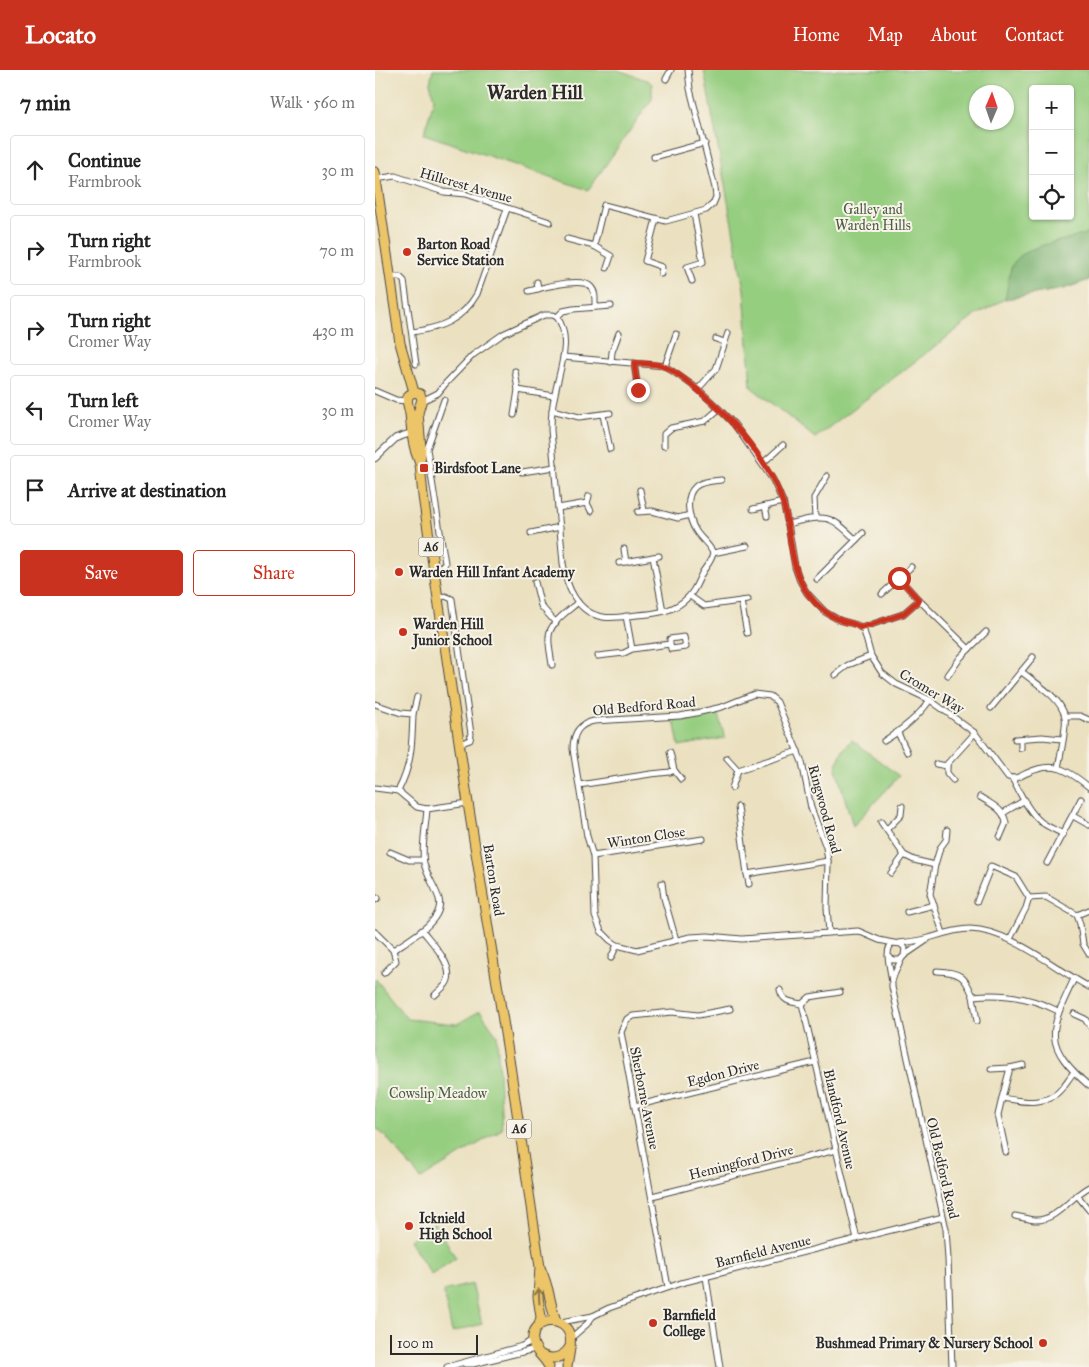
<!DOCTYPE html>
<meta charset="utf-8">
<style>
body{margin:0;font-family:"IM FELL Great Primer",serif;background:#f6f6f6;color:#222}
.controls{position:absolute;right:15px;top:15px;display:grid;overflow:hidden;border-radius:5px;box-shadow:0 1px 4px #0004}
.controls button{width:45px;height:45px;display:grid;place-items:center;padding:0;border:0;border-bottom:1px solid #e0e0e0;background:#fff;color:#222;font:25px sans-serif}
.compass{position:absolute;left:594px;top:15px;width:45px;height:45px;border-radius:50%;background:#fff;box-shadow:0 1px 4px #0004;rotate:2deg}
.scale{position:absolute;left:15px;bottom:12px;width:88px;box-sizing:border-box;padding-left:5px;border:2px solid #2b2b2b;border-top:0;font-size:14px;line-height:18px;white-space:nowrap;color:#2b2b2b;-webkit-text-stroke:4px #f7f3e8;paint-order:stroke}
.stop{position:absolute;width:15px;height:15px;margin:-11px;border:4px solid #c8321e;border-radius:50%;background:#fff}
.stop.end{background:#c8321e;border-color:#fff;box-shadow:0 1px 5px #0008}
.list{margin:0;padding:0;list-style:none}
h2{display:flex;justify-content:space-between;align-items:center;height:65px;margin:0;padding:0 20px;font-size:21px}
h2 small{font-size:16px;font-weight:400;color:#767676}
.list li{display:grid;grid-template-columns:32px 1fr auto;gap:15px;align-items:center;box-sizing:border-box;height:70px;margin:0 10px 10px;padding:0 10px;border:1px solid #e0e0e0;border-radius:5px}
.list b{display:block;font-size:19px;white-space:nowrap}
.list p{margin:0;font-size:16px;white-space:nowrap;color:#767676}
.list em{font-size:16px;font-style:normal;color:#767676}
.actions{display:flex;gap:10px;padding:15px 20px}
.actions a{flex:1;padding:11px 0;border:1px solid #c8321e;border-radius:5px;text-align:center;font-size:18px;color:#c8321e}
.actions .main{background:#c8321e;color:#fff}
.icon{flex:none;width:28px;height:28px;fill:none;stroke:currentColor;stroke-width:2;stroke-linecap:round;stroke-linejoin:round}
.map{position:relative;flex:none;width:714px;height:1297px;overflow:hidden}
header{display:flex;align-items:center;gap:30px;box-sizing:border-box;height:70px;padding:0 25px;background:#c8321e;color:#fff}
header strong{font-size:24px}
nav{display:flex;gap:28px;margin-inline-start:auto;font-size:18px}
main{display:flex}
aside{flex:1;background:#fff}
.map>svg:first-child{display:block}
.green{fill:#96ce80;stroke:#607c56;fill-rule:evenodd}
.forest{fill:#78b16e;stroke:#526e4c}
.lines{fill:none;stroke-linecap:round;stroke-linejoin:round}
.minor-casing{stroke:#484642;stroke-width:7}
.tertiary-casing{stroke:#484642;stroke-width:8}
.trunk-casing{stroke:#484642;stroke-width:11}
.minor{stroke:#fff;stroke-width:5}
.tertiary{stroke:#fff;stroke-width:6}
.trunk{stroke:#edc569;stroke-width:9}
.oneway{stroke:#8c784a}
.route{stroke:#c8321e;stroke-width:6}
.poi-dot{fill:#c8321e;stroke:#f7f3e8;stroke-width:2}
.labels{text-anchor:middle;stroke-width:4;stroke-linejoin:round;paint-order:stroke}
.shield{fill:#f7f3e8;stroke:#686764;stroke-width:1}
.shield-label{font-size:12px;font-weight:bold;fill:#2b2b2b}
.street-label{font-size:14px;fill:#2b2b2b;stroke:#f7f3e8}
.park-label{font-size:14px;fill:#4b5c44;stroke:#f7f3e8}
.poi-label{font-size:14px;font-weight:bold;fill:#2b2b2b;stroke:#f7f3e8;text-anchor:start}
.district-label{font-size:19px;font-weight:bold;fill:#2b2b2b;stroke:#f7f3e8}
</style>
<header>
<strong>Locato</strong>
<nav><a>Home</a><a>Map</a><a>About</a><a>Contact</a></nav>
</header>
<main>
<aside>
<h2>7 min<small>Walk · 560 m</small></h2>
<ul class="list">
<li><svg class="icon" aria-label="ahead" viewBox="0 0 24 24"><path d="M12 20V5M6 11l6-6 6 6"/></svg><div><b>Continue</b><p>Farmbrook</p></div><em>30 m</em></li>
<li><svg class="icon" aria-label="right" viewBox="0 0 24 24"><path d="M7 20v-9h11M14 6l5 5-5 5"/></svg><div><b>Turn right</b><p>Farmbrook</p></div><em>70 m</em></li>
<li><svg class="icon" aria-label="right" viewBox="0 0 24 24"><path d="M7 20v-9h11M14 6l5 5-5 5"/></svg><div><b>Turn right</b><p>Cromer Way</p></div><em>430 m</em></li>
<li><svg class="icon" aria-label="left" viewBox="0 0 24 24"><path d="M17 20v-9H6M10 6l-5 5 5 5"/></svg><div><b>Turn left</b><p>Cromer Way</p></div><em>30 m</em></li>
<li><svg class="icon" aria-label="arrive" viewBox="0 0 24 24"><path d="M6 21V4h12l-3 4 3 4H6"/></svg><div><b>Arrive at destination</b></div></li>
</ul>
<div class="actions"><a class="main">Save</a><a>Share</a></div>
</aside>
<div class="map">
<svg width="714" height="1297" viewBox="0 0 714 1297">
<rect width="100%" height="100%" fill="#f7f3e8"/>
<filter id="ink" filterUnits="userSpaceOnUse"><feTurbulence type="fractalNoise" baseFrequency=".02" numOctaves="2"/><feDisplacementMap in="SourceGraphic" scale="10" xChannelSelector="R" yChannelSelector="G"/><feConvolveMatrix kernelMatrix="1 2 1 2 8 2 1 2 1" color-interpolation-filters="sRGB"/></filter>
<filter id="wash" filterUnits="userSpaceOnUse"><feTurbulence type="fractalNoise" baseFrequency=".0096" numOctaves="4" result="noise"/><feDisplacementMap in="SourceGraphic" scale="20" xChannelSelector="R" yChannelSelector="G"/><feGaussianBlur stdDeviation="1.12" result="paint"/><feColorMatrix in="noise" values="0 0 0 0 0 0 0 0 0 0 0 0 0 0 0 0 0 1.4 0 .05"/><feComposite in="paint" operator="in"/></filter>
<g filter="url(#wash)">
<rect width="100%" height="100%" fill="#ebe1c1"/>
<g class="green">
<polygon points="58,0 243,0 274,11 277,14 277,29 213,120 49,64 59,29 55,13"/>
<path d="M329 0H714V210L688 219 630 229 601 245 440 368 376 317 369 220ZM658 19H695V146H658ZM602 22H632V52H602Z"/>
<polygon points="343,644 350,668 304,676 299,650"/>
<polygon points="477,670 524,706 478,756 461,698 467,681"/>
<polygon points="0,908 32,949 82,954 105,941 122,965 127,1059 46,1109 12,1068 0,1057"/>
<polygon points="60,1153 81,1188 56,1205 34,1170"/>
<polygon points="97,1214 107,1254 77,1262 68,1221"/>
</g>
<path class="forest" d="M714 162V210L688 219 630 229C633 218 633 199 640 191 658 171 692 173 714 162Z"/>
</g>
<g filter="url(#ink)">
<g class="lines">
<defs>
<g id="minor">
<polyline points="291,9 296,0"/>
<polyline points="279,87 330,73"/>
<polyline points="1,109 20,106 69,122 90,124 175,152"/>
<polyline points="281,149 270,191 287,197 286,204"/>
<polyline points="192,169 219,176 236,186 232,198"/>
<polyline points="219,176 229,135 291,151 331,140 338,134 341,127 340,118 315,19 313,0"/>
<polyline points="16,207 25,207 29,211 41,294"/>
<polyline points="317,211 312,197 328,192 319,144"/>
<polyline points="162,212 163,219"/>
<path d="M154 221C167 218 207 206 216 217 221 222 220 230 220 236"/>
<path d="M182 247C198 269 184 301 180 324 177 336 176 348 176 360L188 493C191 516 202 543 228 547 239 549 251 546 262 545 278 544 296 542 309 531 319 523 322 513 327 503 331 496 337 491 338 483"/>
<polyline points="182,247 188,241 198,239 236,236"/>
<path d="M37 262C66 258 87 250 102 224L132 139"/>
<polyline points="341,269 349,272"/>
<path d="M188 287 290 296 323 319 344 339 359 354 398 410 408 432 413 454 420 497 425 511 432 523 450 542 464 550 482 555 486 558 489 561 496 586 507 603 521 614 555 630 600 663 633 707C641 710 645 706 652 703 679 690 693 700 714 717"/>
<polyline points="236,292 237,282 244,263"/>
<polyline points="259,293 263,320"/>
<polyline points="290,296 301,264"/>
<polyline points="323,319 341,299 353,263"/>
<polyline points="143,320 179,326"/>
<polyline points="0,321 21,330 32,331"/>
<polyline points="47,331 63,323 71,313 98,285 128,264 169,245 178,245 182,247"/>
<polyline points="177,340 204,347 235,343"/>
<polyline points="139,345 143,320 140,301"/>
<polyline points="228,345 235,379"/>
<polyline points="289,376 289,364 296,358 330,351 344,339"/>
<polyline points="388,393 408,375"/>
<polyline points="147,402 180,397"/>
<polyline points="265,420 269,440"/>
<polyline points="214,426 212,433 216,441"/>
<polyline points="390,436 392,446"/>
<polyline points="183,438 212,433"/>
<polyline points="378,439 408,432"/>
<polyline points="263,442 277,441 303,448 315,445"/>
<polyline points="440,448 439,428 452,406"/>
<path d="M413 454C450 445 454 443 481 470"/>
<polyline points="156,463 185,457"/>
<polyline points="249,479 251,492"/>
<path d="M338 483C334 474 326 469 321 461 314 450 309 427 320 417 326 411 338 411 346 410"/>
<polyline points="338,483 372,476"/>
<polyline points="278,487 288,541"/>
<polyline points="244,493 284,486"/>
<polyline points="59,497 69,496 70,493 52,379 69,330"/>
<polyline points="524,508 544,530"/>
<polyline points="442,509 488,463"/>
<polyline points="160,512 166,536 181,553"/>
<polyline points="507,524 536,497"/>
<polyline points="315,526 329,536 373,530"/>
<polyline points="64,528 70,526 77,529 96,664 95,670 84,674"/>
<polyline points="366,531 372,563"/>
<polyline points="251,546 257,579"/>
<polyline points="486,558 528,544 544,530 594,579"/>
<polyline points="223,586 249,583 257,579 295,574 295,569 309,567 311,577 296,579 295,574"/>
<path d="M177 595C176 586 173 575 174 566 175 552 194 541 203 532"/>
<path d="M647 602C661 614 686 627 690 647 692 656 685 687 683 698"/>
<polyline points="460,605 473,595 496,586"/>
<polyline points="573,605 586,587 611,562"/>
<path d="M0 634 26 643 38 644C37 673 37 695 23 721"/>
<polyline points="616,638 658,587"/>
<polyline points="38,644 42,627"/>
<polyline points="690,646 705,646 714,650"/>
<polyline points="523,663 532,682"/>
<polyline points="640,669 667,667 687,669"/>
<polyline points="646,669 646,678"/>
<path d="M509 671C528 659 542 648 555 630"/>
<polyline points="295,682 299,700 306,709"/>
<polyline points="352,688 363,700 357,718"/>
<polyline points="561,694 572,696"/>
<polyline points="363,700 423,681"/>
<path d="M637 708C645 723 653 741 666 752 673 757 681 760 688 764"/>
<polyline points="578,710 572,703 572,694 600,663"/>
<polyline points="204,715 276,704 295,702 299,700"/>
<polyline points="0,718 23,721 42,737 52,739 93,733"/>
<path d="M605 727C616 734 629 739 631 753L625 767"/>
<polyline points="363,737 372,804 453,791"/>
<polyline points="628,743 650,730"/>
<polyline points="698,746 714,755"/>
<polyline points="506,752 529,785 539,790 560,795"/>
<polyline points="512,759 526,745 527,736"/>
<polyline points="15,782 34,790 48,790"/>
<polyline points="218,786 328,769"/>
<polyline points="672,793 706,729"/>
<polyline points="516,803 529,785"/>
<polyline points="372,804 374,814"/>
<polyline points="287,813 289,828 301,870"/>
<polyline points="654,828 671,827 702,845 705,854 708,874 714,884"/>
<polyline points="0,830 3,828"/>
<polyline points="602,831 616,796 641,807 654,828 651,838 635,869"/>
<polyline points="532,842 559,835"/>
<polyline points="702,845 714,840"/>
<path d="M47 860C57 873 82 898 71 914 68 918 63 922 60 925"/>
<polyline points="0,862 18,880"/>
<path d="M454 863 452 838 453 791 451 777 436 738 427 692 402 632 395 626 379 624 347 637 321 643 305 646 219 651C203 654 198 664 198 679L212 766 218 786 220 846 226 861 235 870 242 875 262 880 315 867 333 866 367 869 483 861 504 870 518 873"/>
<polyline points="568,863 555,824 560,795 565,778 571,770 572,760"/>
<path d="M524 873C534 872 544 871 554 868 567 864 581 859 595 859 635 860 679 898 714 917"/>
<polyline points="530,885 552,870"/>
<path d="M513 886 518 890H525L529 886 530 878 526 874 518 873C507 880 518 904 517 917L571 1159 573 1189 577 1297"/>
<polyline points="236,888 242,875"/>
<path d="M562 901C585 902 590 906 598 926 628 923 656 927 683 941"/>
<path d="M9 903 21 891 18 880C33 870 70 851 64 829 60 816 52 807 49 793 46 778 51 755 52 739"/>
<polyline points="518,907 527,888"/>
<path d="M699 909C674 961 667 974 714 1016"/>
<path d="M405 920C408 932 416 932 427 934"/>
<polyline points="598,926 602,951"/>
<polyline points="427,934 482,1169"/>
<polyline points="427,934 435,927 465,922"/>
<polyline points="699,944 710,949 714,955"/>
<polyline points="616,999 635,998"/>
<polyline points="627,1028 635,998 648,995"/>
<polyline points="260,1036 440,992"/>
<path d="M631 1082 623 1045 627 1028C646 1031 664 1036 681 1024 688 1019 693 1009 699 1002"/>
<polyline points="702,1125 714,1140"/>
<polyline points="277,1126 461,1080"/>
<path d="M640 1146C646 1147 653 1149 660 1150 682 1151 696 1126 714 1117"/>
<polyline points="331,1207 345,1297"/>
<polyline points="293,1217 246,962 252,949 258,946 297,942 323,945 355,939"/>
<polyline points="186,1252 218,1246 234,1238 306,1213 568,1147"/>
<polyline points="196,1268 212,1254 218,1246"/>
<polyline points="90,1294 98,1294 160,1279"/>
<polyline points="72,1297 147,1276 153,1273 158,1268"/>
</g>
<polyline id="tertiary" points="0,388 21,368 36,363"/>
<g id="trunk">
<polyline points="0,102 25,273 39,322 45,324 47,329 43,343 46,378 45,394 48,426 93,733 133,982 165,1197 163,1227 166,1247 164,1255"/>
<path d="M39 322 34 325C30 331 34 336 35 344 37 361 37 375 44 391"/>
<path d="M166 1200C174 1216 175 1234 181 1251"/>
<path d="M166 1285C178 1291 188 1288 195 1277"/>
<path d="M174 1297C170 1287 159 1282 158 1271 155 1248 190 1244 195 1266 197 1275 193 1288 192 1297"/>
</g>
</defs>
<use href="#minor" class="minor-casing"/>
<use href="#tertiary" class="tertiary-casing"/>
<use href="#trunk" class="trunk-casing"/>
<use href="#minor" class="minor"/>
<use href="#tertiary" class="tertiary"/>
<use href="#trunk" class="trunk"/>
</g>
<defs><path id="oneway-shaft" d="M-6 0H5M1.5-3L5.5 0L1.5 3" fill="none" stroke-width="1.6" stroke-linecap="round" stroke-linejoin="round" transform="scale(1.25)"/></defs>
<use class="oneway" href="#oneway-shaft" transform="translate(164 1226) rotate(-93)"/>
</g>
<g class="lines" filter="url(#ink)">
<path class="route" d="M263 320 259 293C269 294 281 293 290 297 296 299 303 305 309 309 346 336 394 388 408 433 417 463 414 498 433 524 441 535 452 545 465 550 472 553 480 553 486 558L528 544 544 530 524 508"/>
</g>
<g class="poi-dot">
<circle cx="32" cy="182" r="5"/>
<rect x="44" y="393" width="10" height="10" rx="2.5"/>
<circle cx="24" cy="502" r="5"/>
<circle cx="28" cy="562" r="5"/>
<circle cx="34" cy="1156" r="5"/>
<circle cx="278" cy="1253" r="5"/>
<circle cx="668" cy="1273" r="5"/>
</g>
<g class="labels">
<g class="shield">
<rect x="43.5" y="467.5" width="25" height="19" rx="4"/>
<rect x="131.5" y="1049.5" width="25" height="19" rx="4"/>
</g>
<g class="shield-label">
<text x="56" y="481">A6</text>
<text x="144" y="1063">A6</text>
</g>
<g class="street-label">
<text transform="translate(91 115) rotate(16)" y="5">Hillcrest Avenue</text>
<text transform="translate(557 621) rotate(31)" y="5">Cromer Way</text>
<text transform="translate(269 636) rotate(-5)" y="5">Old Bedford Road</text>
<text transform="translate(450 739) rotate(75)" y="5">Ringwood Road</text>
<text transform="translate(271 767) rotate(-9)" y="5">Winton Close</text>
<text transform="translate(119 810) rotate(81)" y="5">Barton Road</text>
<text transform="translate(348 1003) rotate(-14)" y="5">Egdon Drive</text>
<text transform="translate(270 1028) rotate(79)" y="5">Sherborne Avenue</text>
<text transform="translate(465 1049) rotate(77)" y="5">Blandford Avenue</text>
<text transform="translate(366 1092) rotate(-14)" y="5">Hemingford Drive</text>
<text transform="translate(568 1098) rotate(77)" y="5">Old Bedford Road</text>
<text transform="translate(388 1181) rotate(-14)" y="5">Barnfield Avenue</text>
</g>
<g class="park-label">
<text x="498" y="144">Galley and<tspan x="498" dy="16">Warden Hills</tspan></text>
<text x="63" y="1028">Cowslip Meadow</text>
</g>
<g class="poi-label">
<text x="42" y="179">Barton Road<tspan x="42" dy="16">Service Station</tspan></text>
<text x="59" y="403">Birdsfoot Lane</text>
<text x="34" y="507">Warden Hill Infant Academy</text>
<text x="38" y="559">Warden Hill<tspan x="38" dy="16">Junior School</tspan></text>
<text x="44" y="1153">Icknield<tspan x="44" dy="16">High School</tspan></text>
<text x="288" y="1250">Barnfield<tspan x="288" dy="16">College</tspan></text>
<text x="658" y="1278" text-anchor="end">Bushmead Primary &amp; Nursery School</text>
</g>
<g class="district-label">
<text x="160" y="29">Warden Hill</text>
</g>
</g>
</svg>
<div class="controls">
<button>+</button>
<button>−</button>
<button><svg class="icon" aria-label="locate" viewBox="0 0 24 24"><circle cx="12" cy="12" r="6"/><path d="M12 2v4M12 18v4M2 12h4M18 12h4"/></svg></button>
</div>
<svg class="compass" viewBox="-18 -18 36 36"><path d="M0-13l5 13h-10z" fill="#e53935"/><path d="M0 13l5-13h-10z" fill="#767676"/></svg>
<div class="scale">100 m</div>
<div class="stop" style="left:524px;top:508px"></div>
<div class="stop end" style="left:263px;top:320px"></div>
</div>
</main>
